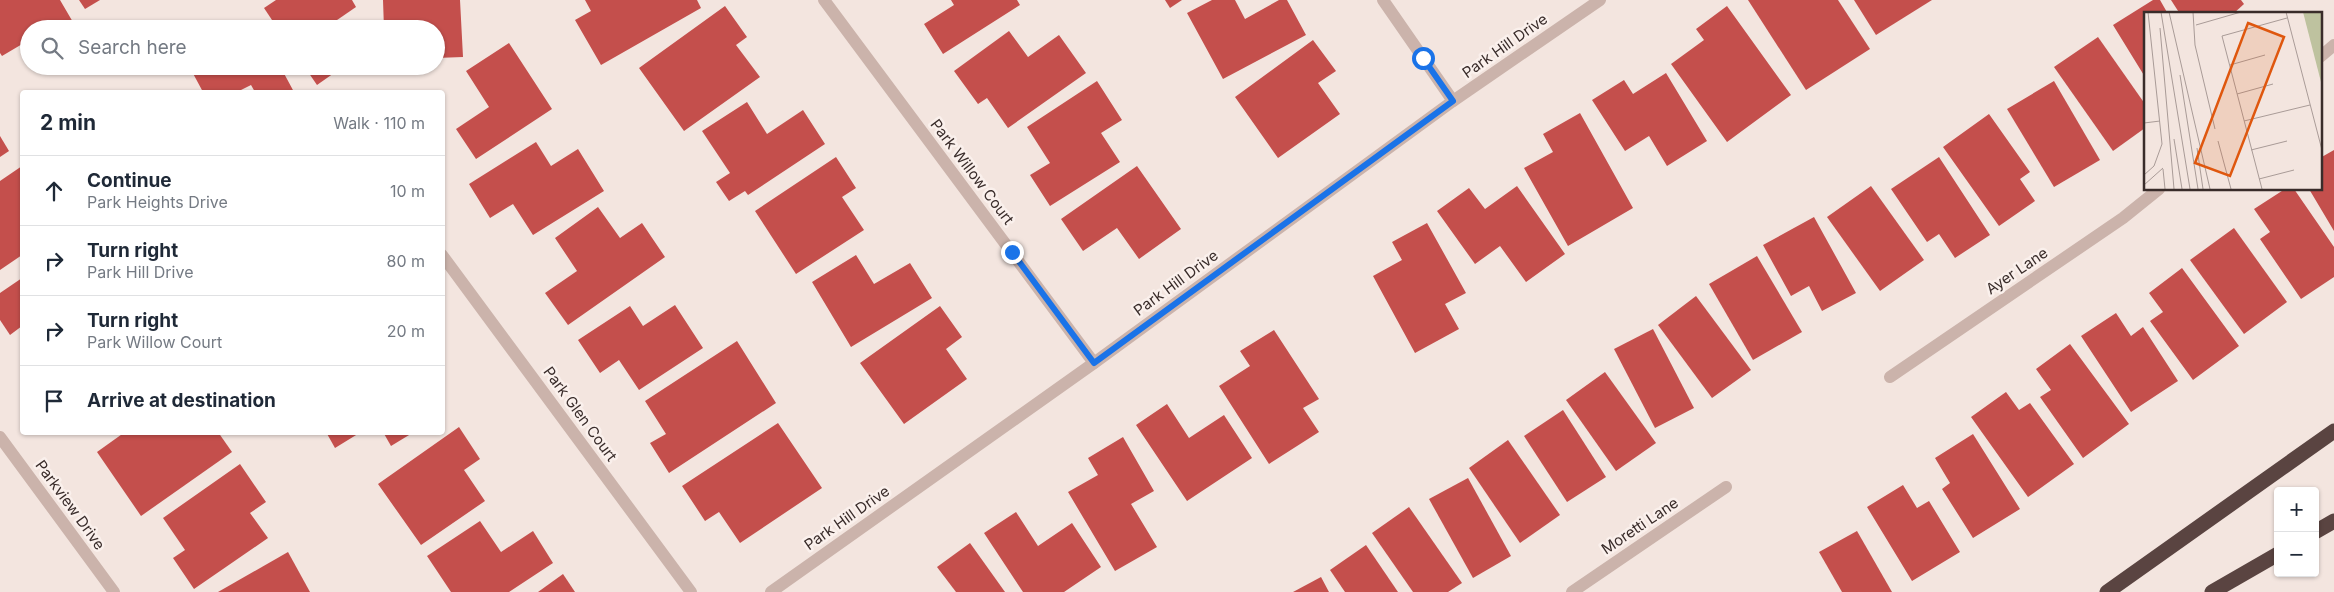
<!DOCTYPE html>
<meta charset="utf-8">
<style>
body{margin:0;font-family:Inter,sans-serif;background:#f6f6f7;color:#1f2937}
.controls{position:absolute;right:15px;bottom:15px;display:grid;overflow:hidden;border-radius:5px;box-shadow:0 1px 4px #0004}
.controls button{width:45px;height:45px;display:grid;place-items:center;padding:0;border:0;border-bottom:1px solid #e0e1e3;background:#fff;color:#1f2937;font:25px sans-serif}
.stop{position:absolute;width:15px;height:15px;margin:-11px;border:4px solid #1a73e8;border-radius:50%;background:#fff}
.stop.end{background:#1a73e8;border-color:#fff;box-shadow:0 1px 5px #0008}
.list{margin:0;padding:0;list-style:none}
h2{display:flex;justify-content:space-between;align-items:center;height:65px;margin:0;padding:0 20px;font-size:21px}
h2 small{font-size:16px;font-weight:400;color:#747a83}
.list li{display:grid;grid-template-columns:32px 1fr auto;gap:15px;align-items:center;box-sizing:border-box;height:70px;padding:0 20px;border-top:1px solid #e0e1e3}
.list b{display:block;font-size:19px;white-space:nowrap}
.list p{margin:0;font-size:16px;white-space:nowrap;color:#747a83}
.list em{font-size:16px;font-style:normal;color:#747a83}
.icon{flex:none;width:28px;height:28px;fill:none;stroke:currentColor;stroke-width:2;stroke-linecap:round;stroke-linejoin:round}
.map{position:relative;flex:none;width:2334px;height:592px;overflow:hidden}
.search{position:absolute;background:#fff;box-shadow:0 1px 4px #0004;left:20px;top:20px;width:425px;height:55px;display:flex;align-items:center;gap:12px;box-sizing:border-box;padding:0 18px;border-radius:28px;color:#747a83;font-size:19px}
.panel{position:absolute;background:#fff;box-shadow:0 1px 4px #0004;left:20px;top:90px;width:425px;height:345px;border-radius:5px}
.map>svg:first-child{display:block}
.building{fill:#c44f4c}
.lines{fill:none;stroke-linecap:round;stroke-linejoin:round}
.minor{stroke:#cbb3ab;stroke-width:12}
.motorway{stroke:#5a4441;stroke-width:15}
.route{stroke:#1a73e8;stroke-width:6}
.labels{text-anchor:middle;stroke-width:5;stroke-linejoin:round;paint-order:stroke}
.street-label{font-size:15px;fill:#392c2a;stroke:#faf0ec}
.inset-road{fill:none;stroke:#a99b97;stroke-width:1}
.view{fill:#df570e;fill-opacity:0.15;stroke:#df570e;stroke-width:2.5}
.inset-edge{fill:none;stroke:#392c2a;stroke-width:2.5}
</style>
<div class="map">
<svg width="2334" height="592" viewBox="0 0 2334 592">
<rect width="100%" height="100%" fill="#f3e5df"/>
<g class="building">
<polygon points="0,0 60,0 77,29 29,29 29,40 2,56 0,53"/>
<polygon points="79,0 100,0 85,9"/>
<polygon points="276,0 352,0 356,7 324,29 278,29 264,8"/>
<polygon points="383,0 460,0 463,57 436,58 436,29 384,29"/>
<polygon points="585,0 697,0 701,8 601,65 575,20 591,11"/>
<polygon points="951,0 1017,0 1020,5 943,54 924,24 954,5"/>
<polygon points="1165,0 1182,0 1170,8"/>
<polygon points="1212,0 1235,0 1245,19 1279,0 1287,0 1306,35 1223,79 1187,13"/>
<polygon points="1748,0 1838,0 1870,49 1806,90"/>
<polygon points="1854,0 1932,0 1876,35"/>
<polygon points="2153,0 2160,0 2168,14 2145,14 2145,77 2113,25"/>
<polygon points="2171,0 2241,0 2244,4 2233,14 2180,14"/>
<polygon points="725,6 747,37 736,45 760,77 684,131 639,68"/>
<polygon points="1727,6 1791,95 1727,142 1671,64 1704,40 1696,29"/>
<polygon points="255,21 259,29 241,29"/>
<polygon points="1009,31 1028,57 1059,35 1086,73 1008,128 987,98 978,104 954,71"/>
<polygon points="2098,37 2145,104 2145,128 2113,151 2054,67"/>
<polygon points="1313,40 1336,71 1318,83 1340,114 1278,158 1235,97"/>
<polygon points="509,43 552,109 476,159 456,129 489,107 466,71"/>
<polygon points="189,66 280,66 294,92 255,92 251,85 237,92 203,92"/>
<polygon points="304,66 344,66 317,85"/>
<polygon points="1666,73 1707,141 1667,166 1649,136 1625,151 1592,100 1624,80 1633,94"/>
<polygon points="1097,81 1122,120 1101,133 1120,162 1050,206 1030,175 1050,163 1027,127"/>
<polygon points="2054,81 2100,160 2054,187 2007,109"/>
<polygon points="747,102 767,134 803,110 825,144 748,195 745,191 729,201 716,182 730,173 702,131"/>
<polygon points="1580,113 1633,208 1568,246 1524,168 1553,152 1543,134"/>
<polygon points="1989,114 2030,172 2020,179 2035,201 1999,226 1943,147"/>
<polygon points="0,136 9,151 0,157"/>
<polygon points="536,142 551,166 578,149 604,191 533,235 513,204 490,218 469,184"/>
<polygon points="2334,150 2334,231 2309,189 2320,189 2320,158"/>
<polygon points="836,157 856,188 842,197 864,230 796,274 755,211"/>
<polygon points="1939,157 1990,235 1955,258 1939,234 1927,242 1891,189"/>
<polygon points="22,166 22,255 0,270 0,181"/>
<polygon points="1137,166 1181,229 1139,259 1117,228 1083,251 1061,219"/>
<polygon points="1517,186 1565,254 1526,282 1500,246 1475,264 1437,211 1469,188 1485,209"/>
<polygon points="1871,186 1924,260 1880,291 1827,217"/>
<polygon points="2285,189 2294,189 2334,247 2334,277 2301,299 2260,239 2270,232 2254,209"/>
<polygon points="598,207 620,238 642,223 665,257 568,325 545,293 577,271 555,238"/>
<polygon points="1814,217 1856,293 1822,311 1809,286 1791,296 1763,245"/>
<polygon points="1427,223 1466,293 1445,304 1459,329 1415,353 1373,276 1402,260 1392,242"/>
<polygon points="2234,228 2287,302 2244,334 2190,260"/>
<polygon points="856,255 874,284 910,263 932,298 851,347 812,282"/>
<polygon points="1757,256 1802,332 1753,360 1709,284"/>
<polygon points="2182,268 2239,346 2193,380 2150,321 2163,312 2149,293"/>
<polygon points="22,278 22,326 10,335 0,320 0,293"/>
<polygon points="1696,296 1751,370 1712,398 1658,325"/>
<polygon points="675,305 703,348 639,390 619,360 600,373 578,340 630,306 643,326"/>
<polygon points="940,306 962,337 946,349 967,379 904,424 860,363"/>
<polygon points="2116,313 2131,336 2143,327 2178,381 2131,412 2081,336"/>
<polygon points="1653,329 1694,408 1655,428 1614,349"/>
<polygon points="1274,330 1319,399 1303,408 1319,432 1269,464 1219,386 1250,366 1240,351"/>
<polygon points="737,341 776,403 669,473 650,443 666,434 645,401"/>
<polygon points="2070,344 2129,424 2083,458 2040,397 2051,390 2036,369"/>
<polygon points="1605,372 1656,443 1616,471 1566,400"/>
<polygon points="2006,392 2019,410 2030,403 2074,464 2028,497 1971,417"/>
<polygon points="1167,404 1189,438 1224,415 1252,458 1187,501 1136,425"/>
<polygon points="1563,410 1606,477 1567,502 1524,436"/>
<polygon points="778,423 822,488 740,543 719,512 705,521 682,486"/>
<polygon points="459,427 480,459 464,470 485,501 421,545 378,484"/>
<polygon points="125,432 218,432 232,452 141,516 97,452"/>
<polygon points="326,432 361,432 335,448"/>
<polygon points="383,432 414,432 391,446"/>
<polygon points="1973,434 2020,509 1973,538 1942,489 1950,483 1935,458"/>
<polygon points="1123,437 1154,491 1131,504 1157,547 1115,571 1068,492 1098,475 1088,458"/>
<polygon points="1508,440 1560,515 1520,543 1469,468"/>
<polygon points="240,464 266,502 250,513 268,538 194,589 173,558 185,550 163,518"/>
<polygon points="1468,478 1511,556 1473,578 1429,499"/>
<polygon points="1903,485 1917,508 1929,501 1960,552 1912,581 1867,507"/>
<polygon points="1409,507 1462,583 1448,592 1413,592 1372,533"/>
<polygon points="1016,512 1038,546 1072,523 1101,567 1064,592 1023,592 984,533"/>
<polygon points="480,521 501,552 533,531 553,563 509,592 451,592 427,556"/>
<polygon points="1857,531 1892,592 1842,592 1819,552"/>
<polygon points="970,543 1005,592 956,592 937,567"/>
<polygon points="1366,545 1398,592 1345,592 1330,570"/>
<polygon points="288,552 310,592 218,592"/>
<polygon points="563,574 575,592 538,592"/>
<polygon points="1321,577 1329,592 1293,592"/>
</g>
<g class="lines">
<g class="minor">
<polyline points="824,0 1094,363"/>
<polyline points="1383,0 1453,101"/>
<polyline points="2320,57 2334,45"/>
<polyline points="442,255 691,592"/>
<polyline points="1890,377 2123,218 2159,189"/>
<polyline points="0,437 114,592"/>
<polyline points="771,592 1094,363 1453,101 1600,0"/>
<polyline points="1572,592 1726,487"/>
</g>
<g class="motorway">
<polyline points="2315,532 2334,521"/>
<polyline points="2107,592 2334,431"/>
<polyline points="2212,592 2278,554"/>
</g>
</g>
<g class="lines">
<polyline class="route" points="1012,252 1094,363 1453,101 1423,58"/>
</g>
<g class="labels">
<g class="street-label">
<text transform="translate(1505 46) rotate(-35)" y="5">Park Hill Drive</text>
<text transform="translate(972 172) rotate(53)" y="5">Park Willow Court</text>
<text transform="translate(2017 271) rotate(-34)" y="5">Ayer Lane</text>
<text transform="translate(1176 283) rotate(-36)" y="5">Park Hill Drive</text>
<text transform="translate(580 414) rotate(54)" y="5">Park Glen Court</text>
<text transform="translate(70 505) rotate(54)" y="5">Parkview Drive</text>
<text transform="translate(847 518) rotate(-35)" y="5">Park Hill Drive</text>
<text transform="translate(1640 526) rotate(-34)" y="5">Moretti Lane</text>
</g>
</g>
<g transform="translate(2144 12)">
<rect width="178" height="178" fill="#f3e5df"/>
<path d="M159 0H177V70Z" fill="#bec29f"/>
<path class="inset-road" d="M17 0 46 177M25 0 66 177M49 0 51 33 71 117M142 0 178 138M52 13 97 0M16 16 30 177M86 53 121 43M36 63 54 177M93 82 129 72M100 109 166 93M0 111 16 109M30 127 38 177M74 129 87 177M53 136 59 177M107 138 143 129M19 157 21 177M0 163 10 154 18 132 4 0M115 167 150 158M0 173 19 156M118 177 78 24 143 6"/>
<path class="view" d="M104 11 140 25 86 164 51 151Z"/>
<rect width="178" height="178" class="inset-edge"/>
</g>
</svg>
<div class="controls">
<button>+</button>
<button>−</button>
</div>
<div class="stop" style="left:1423px;top:58px"></div>
<div class="stop end" style="left:1012px;top:252px"></div>
<div class="search"><svg class="icon" aria-label="search" viewBox="0 0 24 24"><circle cx="10" cy="10" r="6"/><path d="M15 15l6 6"/></svg>Search here</div>
<section class="panel">
<h2>2 min<small>Walk · 110 m</small></h2>
<ul class="list">
<li><svg class="icon" aria-label="ahead" viewBox="0 0 24 24"><path d="M12 20V5M6 11l6-6 6 6"/></svg><div><b>Continue</b><p>Park Heights Drive</p></div><em>10 m</em></li>
<li><svg class="icon" aria-label="right" viewBox="0 0 24 24"><path d="M7 20v-9h11M14 6l5 5-5 5"/></svg><div><b>Turn right</b><p>Park Hill Drive</p></div><em>80 m</em></li>
<li><svg class="icon" aria-label="right" viewBox="0 0 24 24"><path d="M7 20v-9h11M14 6l5 5-5 5"/></svg><div><b>Turn right</b><p>Park Willow Court</p></div><em>20 m</em></li>
<li><svg class="icon" aria-label="arrive" viewBox="0 0 24 24"><path d="M6 21V4h12l-3 4 3 4H6"/></svg><div><b>Arrive at destination</b></div></li>
</ul>
</section>
</div>
